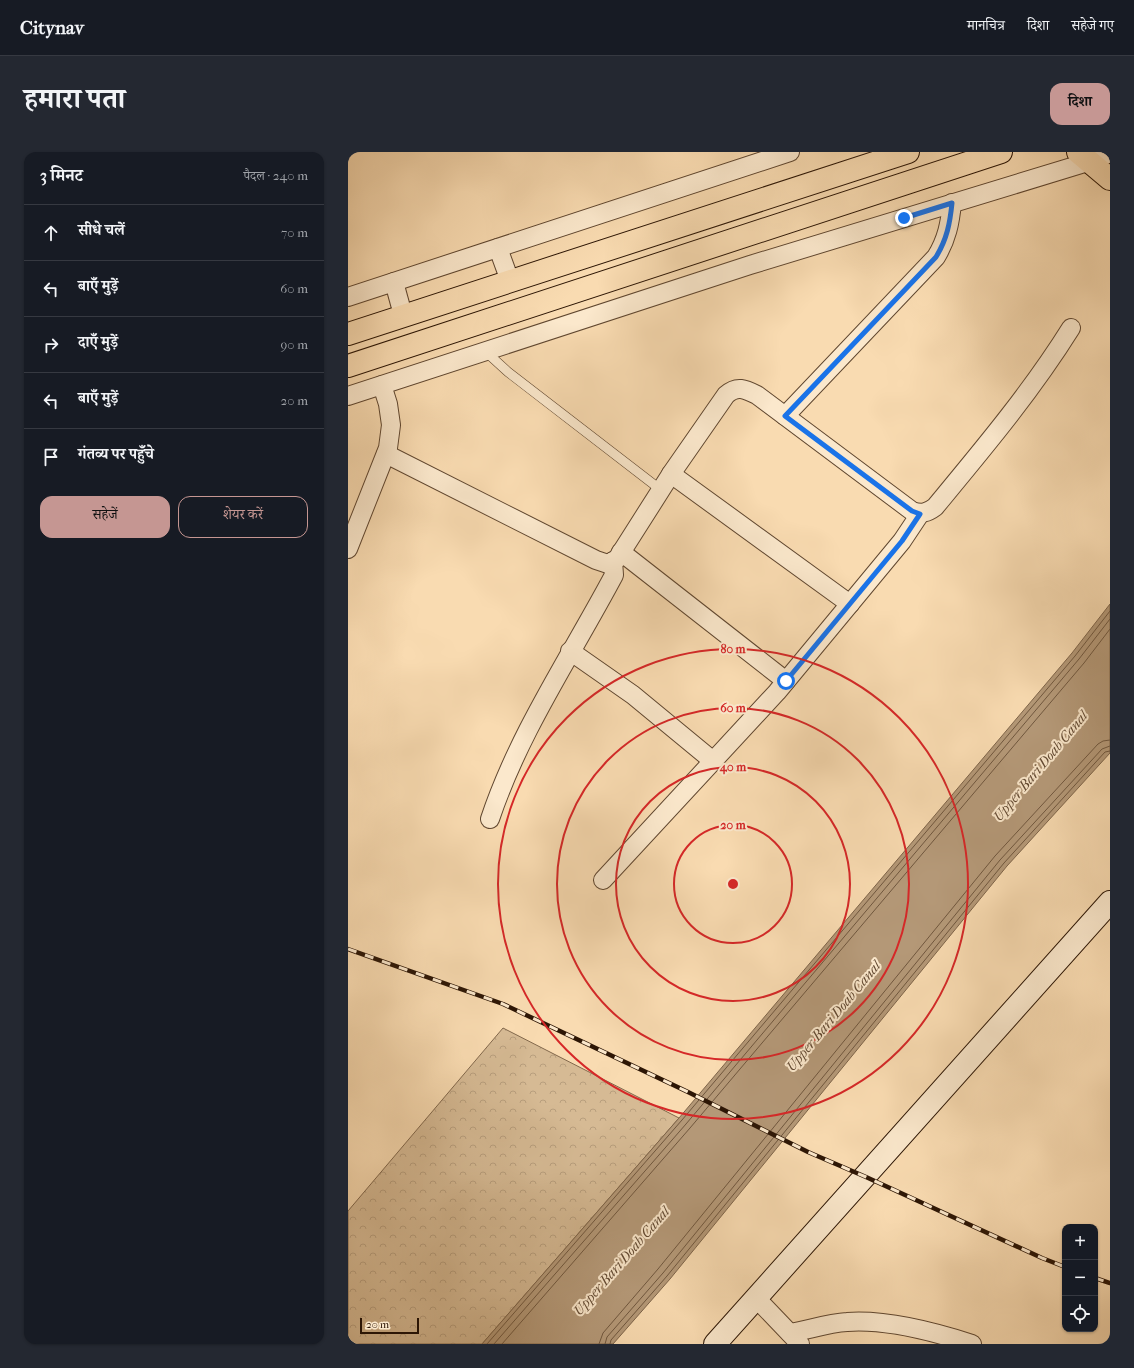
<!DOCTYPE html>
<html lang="hi">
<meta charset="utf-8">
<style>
body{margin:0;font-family:"IM FELL French Canon","Noto Serif Devanagari",serif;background:#242831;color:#f1f3f6}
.controls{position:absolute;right:12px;bottom:12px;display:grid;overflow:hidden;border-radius:8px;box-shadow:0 1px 3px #0004}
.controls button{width:36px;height:36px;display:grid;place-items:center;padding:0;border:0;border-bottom:1px solid #363941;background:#171b24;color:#f1f3f6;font:20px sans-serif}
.scale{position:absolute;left:12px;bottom:10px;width:59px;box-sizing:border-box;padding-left:4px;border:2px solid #2d1605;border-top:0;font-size:11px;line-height:14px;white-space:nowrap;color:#2d1605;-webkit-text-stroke:3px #fbe8cc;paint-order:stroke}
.stop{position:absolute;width:12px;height:12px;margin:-9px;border:3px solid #1a73e8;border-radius:50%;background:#fff}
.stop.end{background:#1a73e8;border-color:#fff;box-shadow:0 1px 4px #0008}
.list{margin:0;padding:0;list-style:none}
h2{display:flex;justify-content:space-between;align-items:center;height:52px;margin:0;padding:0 16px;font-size:17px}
h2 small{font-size:13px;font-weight:400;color:#9ea1a6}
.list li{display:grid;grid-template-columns:26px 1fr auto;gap:12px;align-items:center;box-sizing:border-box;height:56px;padding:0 16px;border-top:1px solid #363941}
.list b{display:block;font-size:15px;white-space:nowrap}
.list em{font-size:13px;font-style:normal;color:#9ea1a6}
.actions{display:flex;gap:8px;padding:12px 16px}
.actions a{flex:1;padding:9px 0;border:1px solid #c59692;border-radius:12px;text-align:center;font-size:14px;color:#c59692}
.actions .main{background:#c59692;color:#111}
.icon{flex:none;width:22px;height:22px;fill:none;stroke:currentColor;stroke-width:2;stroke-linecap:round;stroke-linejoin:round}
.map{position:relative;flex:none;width:762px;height:1192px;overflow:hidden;border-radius:12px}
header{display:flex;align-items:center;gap:24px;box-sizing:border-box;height:56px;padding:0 20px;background:#171b24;border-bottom:1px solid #363941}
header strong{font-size:19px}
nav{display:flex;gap:22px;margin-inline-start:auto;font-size:14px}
.intro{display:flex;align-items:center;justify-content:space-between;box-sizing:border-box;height:96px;padding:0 24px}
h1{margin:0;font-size:28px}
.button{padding:10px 18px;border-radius:12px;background:#c59692;color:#111;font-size:14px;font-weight:700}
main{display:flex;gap:24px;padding:0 24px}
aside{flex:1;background:#171b24;border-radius:12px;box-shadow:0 1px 3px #0004}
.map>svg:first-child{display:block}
.forest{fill:url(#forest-crowns);stroke:#82684c}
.water{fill:#b49877;stroke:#7e6449}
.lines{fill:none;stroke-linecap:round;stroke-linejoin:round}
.shore{stroke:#70573e;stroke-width:1}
.lane-casing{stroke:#604730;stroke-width:10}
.street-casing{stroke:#604730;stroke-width:20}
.secondary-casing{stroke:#2d1605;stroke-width:24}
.primary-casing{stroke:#2d1605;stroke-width:24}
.highway-casing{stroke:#2d1605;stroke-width:24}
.lane{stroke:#fbe8cc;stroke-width:9}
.street{stroke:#fbe8cc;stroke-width:18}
.secondary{stroke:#fbe8cc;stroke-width:22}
.primary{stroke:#f9dbb1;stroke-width:22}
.highway{stroke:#f9dbb1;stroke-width:22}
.rail-casing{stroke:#2d1605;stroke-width:4.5}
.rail{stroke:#fbe8cc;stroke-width:3;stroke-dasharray:9;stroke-linecap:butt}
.route{stroke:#1a73e8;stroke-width:5}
.ring{fill:none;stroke:#d62828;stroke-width:2}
.labels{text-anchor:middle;stroke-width:4;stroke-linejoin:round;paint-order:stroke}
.water-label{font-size:14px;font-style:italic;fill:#634a33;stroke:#fbe8cc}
.centre{fill:#d62828;stroke:#fbe8cc;stroke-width:2}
.ring-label{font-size:12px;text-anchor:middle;font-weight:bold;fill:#d62828;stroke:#fbe8cc;stroke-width:4;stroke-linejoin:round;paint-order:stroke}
</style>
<header>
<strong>Citynav</strong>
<nav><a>मानचित्र</a><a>दिशा</a><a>सहेजे गए</a></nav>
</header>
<div class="intro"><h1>हमारा पता</h1><a class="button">दिशा</a></div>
<main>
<aside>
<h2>3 मिनट<small>पैदल · 240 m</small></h2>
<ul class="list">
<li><svg class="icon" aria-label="ahead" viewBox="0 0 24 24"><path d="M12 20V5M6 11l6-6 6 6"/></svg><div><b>सीधे चलें</b></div><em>70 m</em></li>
<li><svg class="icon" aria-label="left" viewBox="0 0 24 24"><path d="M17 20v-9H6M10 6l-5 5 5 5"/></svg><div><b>बाएँ मुड़ें</b></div><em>60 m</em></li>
<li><svg class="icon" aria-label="right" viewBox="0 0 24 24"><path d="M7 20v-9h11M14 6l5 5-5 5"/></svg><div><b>दाएँ मुड़ें</b></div><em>90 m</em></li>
<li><svg class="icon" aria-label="left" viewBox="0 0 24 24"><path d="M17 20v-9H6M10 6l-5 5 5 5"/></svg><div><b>बाएँ मुड़ें</b></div><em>20 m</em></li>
<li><svg class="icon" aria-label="arrive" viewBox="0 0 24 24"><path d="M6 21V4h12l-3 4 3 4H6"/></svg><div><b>गंतव्य पर पहुँचे</b></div></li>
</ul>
<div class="actions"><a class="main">सहेजें</a><a>शेयर करें</a></div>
</aside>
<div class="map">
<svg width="762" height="1192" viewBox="0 0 762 1192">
<defs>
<pattern id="forest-crowns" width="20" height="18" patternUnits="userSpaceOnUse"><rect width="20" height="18" fill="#d6ba94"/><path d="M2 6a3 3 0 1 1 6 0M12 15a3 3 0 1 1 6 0" fill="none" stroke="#b89f7e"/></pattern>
</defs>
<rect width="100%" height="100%" fill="#f9dbb1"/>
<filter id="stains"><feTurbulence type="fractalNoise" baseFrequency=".005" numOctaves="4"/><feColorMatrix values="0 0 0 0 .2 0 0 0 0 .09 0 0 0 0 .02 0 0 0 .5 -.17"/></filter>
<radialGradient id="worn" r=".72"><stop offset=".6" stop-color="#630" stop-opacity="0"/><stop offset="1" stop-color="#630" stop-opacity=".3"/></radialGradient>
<polygon class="forest" points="155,876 331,966 134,1192 0,1192 0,1059"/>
<polygon class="water" points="762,452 762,601 659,714 322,1127 265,1192 134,1192 331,966 724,501"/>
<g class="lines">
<g class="shore">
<polyline points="139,1192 334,968 727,504 762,459"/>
<polyline points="146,1192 338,972 731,507 762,467"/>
<polyline points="154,1192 342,976 736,511 762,477"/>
<polyline points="251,1192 255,1181 310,1117 647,704 750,592 755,589 762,588"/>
<polyline points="257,1192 259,1185 315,1121 652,708 754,597 762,594"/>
<polyline points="262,1192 263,1188 319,1124 656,711 757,600 762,599"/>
</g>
<defs>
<polyline id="lane" points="137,199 160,220 313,338"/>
<g id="street">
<polyline points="150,96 162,129"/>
<polyline points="46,130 55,163"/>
<polyline points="0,145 442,0"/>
<polyline points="0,244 402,113 740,10 762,1"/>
<path d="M437 264 588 105C599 87 602 71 604 51"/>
<path d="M38 302 248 408 260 412 269 407 323 322 378 243C389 233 397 237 409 243L564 359C574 362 579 361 587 355 635 297 683 240 723 176"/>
<polyline points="323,322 502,452"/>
<polyline points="0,397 40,296 43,273 40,252 34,233"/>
<polyline points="273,400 438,529"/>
<polyline points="222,499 285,543 365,609"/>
<path d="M142 667C171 580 223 504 266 423L265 409"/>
<polyline points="255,728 429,540 554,389 572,362"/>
<polyline points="408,1146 452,1192"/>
<path d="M442 1181C460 1178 480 1171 499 1170 538 1167 587 1180 624 1192"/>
</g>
<polyline id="secondary" points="367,1192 762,750"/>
<polyline id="primary" points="730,0 762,27"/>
<g id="highway">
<polyline points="0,182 560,0"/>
<polyline points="0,214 653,0"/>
</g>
</defs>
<use href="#lane" class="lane-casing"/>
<use href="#street" class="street-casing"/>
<use href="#secondary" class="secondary-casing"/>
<use href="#primary" class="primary-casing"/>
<use href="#highway" class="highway-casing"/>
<use href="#lane" class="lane"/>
<use href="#street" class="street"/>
<use href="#secondary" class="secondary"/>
<use href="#primary" class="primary"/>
<use href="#highway" class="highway"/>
<defs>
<g id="rail">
<polyline points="0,797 155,852 340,940 460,1000 518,1025 694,1106 717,1115"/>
<polyline points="747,1126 762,1131"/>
</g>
</defs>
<use href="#rail" class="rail-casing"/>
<use href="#rail" class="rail"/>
</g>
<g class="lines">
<path class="route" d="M438 529 554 389 572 362 564 359 437 264 588 105C599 87 602 71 604 51L556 66"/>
</g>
<g class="ring">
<circle cx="385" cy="732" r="59"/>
<circle cx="385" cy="732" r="117"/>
<circle cx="385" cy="732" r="176"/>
<circle cx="385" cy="732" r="235"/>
</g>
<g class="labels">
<g class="water-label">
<text transform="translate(692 614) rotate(-50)" y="5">Upper Bari Doab Canal</text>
<text transform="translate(485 864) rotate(-50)" y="5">Upper Bari Doab Canal</text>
<text transform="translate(273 1109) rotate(-49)" y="5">Upper Bari Doab Canal</text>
</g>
</g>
<circle cx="385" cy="732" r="6" class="centre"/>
<g class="ring-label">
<text x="385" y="501">80 m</text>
<text x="385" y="560">60 m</text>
<text x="385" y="619">40 m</text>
<text x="385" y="677">20 m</text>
</g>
<rect width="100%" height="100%" filter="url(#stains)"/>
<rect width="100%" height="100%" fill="url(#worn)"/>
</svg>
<div class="controls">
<button>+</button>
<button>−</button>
<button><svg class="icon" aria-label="locate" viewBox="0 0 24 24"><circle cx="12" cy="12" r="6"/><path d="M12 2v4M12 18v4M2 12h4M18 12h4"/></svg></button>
</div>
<div class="scale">20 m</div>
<div class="stop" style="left:438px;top:529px"></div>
<div class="stop end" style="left:556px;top:66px"></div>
</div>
</main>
